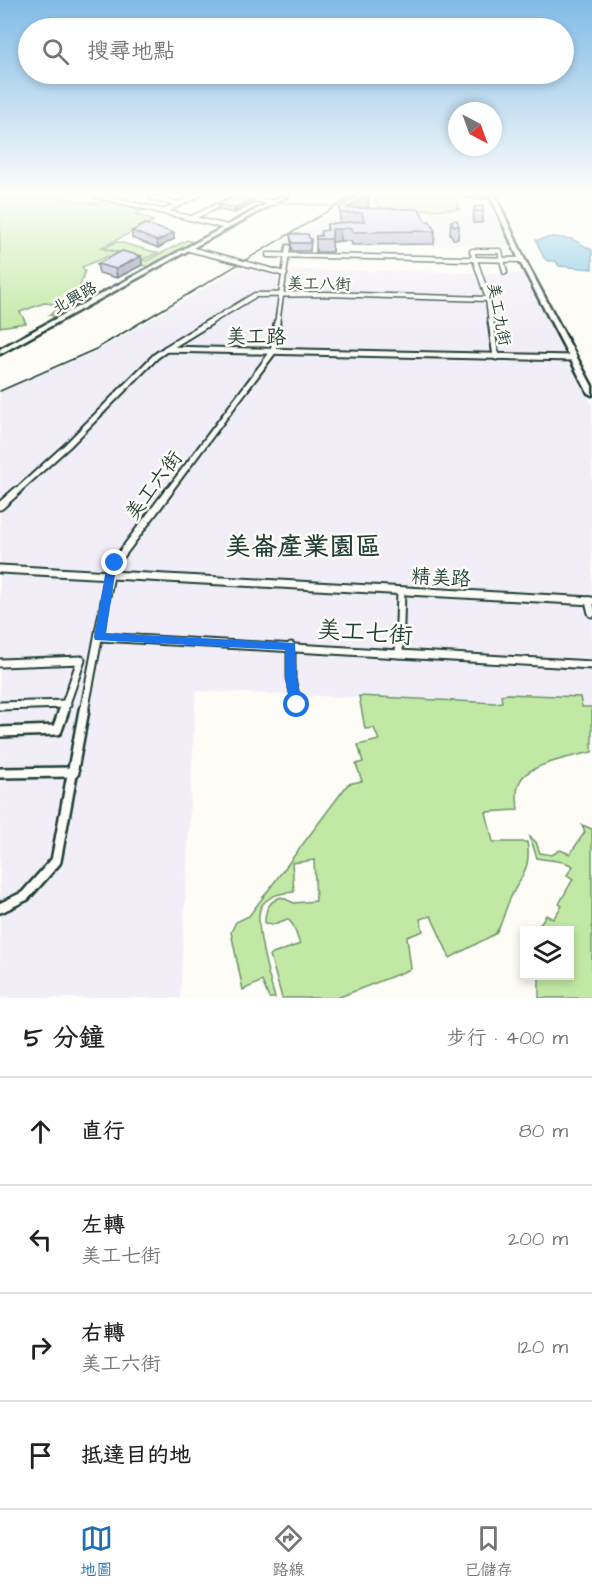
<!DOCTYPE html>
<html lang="zh-TW">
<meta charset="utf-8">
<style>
body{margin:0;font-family:"Architects Daughter","LXGW WenKai TC",sans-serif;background:#f2f2f2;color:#222}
.controls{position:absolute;right:18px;bottom:18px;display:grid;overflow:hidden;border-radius:0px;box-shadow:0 3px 9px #0003}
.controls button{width:54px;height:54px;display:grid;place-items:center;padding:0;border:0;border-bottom:2px solid #e0e0e0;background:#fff;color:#222;font:30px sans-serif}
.compass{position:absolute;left:448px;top:102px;width:54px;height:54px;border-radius:50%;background:#fff;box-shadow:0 3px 9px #0003;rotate:139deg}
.stop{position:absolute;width:18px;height:18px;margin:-14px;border:4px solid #1a73e8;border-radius:50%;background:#fff}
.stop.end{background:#1a73e8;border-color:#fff;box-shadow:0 2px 6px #0008}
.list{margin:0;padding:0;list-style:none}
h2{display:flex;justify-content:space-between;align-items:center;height:78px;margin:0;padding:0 24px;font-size:26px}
h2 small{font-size:20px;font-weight:400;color:#767676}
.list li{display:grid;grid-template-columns:39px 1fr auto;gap:18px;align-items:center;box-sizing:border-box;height:108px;padding:0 24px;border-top:2px solid #e0e0e0}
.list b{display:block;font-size:22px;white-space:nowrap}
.list p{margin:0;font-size:20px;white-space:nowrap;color:#767676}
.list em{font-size:20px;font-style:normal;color:#767676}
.icon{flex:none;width:33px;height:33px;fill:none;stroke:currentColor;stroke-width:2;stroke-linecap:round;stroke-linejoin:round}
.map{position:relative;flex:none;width:592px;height:998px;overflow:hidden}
.search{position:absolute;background:#fff;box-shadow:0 3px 9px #0003;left:18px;right:18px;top:18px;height:66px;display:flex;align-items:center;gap:15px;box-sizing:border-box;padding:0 21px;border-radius:33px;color:#767676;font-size:22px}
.sheet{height:510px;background:#fff}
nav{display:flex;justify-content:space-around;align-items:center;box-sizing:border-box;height:84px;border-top:2px solid #e0e0e0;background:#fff;font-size:16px;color:#767676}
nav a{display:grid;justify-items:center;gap:3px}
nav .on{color:#1f6fb2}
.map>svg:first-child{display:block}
.built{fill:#f1eef7}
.green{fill:#c1e9a5;stroke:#70936c;stroke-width:1.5}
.water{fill:#85c6e6;stroke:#5c8f9f;stroke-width:1.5}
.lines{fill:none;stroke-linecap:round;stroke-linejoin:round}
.stream{stroke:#5c8f9f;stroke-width:1.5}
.street-far3-casing{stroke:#1f3d34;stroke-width:7}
.street-far2-casing{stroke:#1f3d34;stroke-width:9}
.street-far1-casing{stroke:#1f3d34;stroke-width:11}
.street-casing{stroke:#1f3d34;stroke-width:14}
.secondary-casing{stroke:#1f3d34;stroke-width:5}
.street-far3{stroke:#fdfcf7;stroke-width:4}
.street-far2{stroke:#fdfcf7;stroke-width:5}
.street-far1{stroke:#fdfcf7;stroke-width:7}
.street{stroke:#fdfcf7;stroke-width:9}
.secondary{fill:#fdfcf7;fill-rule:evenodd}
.rail{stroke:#1f3d34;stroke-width:1.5}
.street-bridge-casing{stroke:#1f3d34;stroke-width:7;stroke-linecap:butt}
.street-bridge{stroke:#fdfcf7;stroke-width:4}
.wall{fill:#b6b2d5;stroke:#1f3d34;stroke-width:1.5}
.shaded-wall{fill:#9491ae;stroke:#1f3d34;stroke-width:1.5}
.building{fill:#d4cff8;stroke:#1f3d34;stroke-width:1.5}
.route{fill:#1a73e8}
.labels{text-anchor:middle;stroke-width:5;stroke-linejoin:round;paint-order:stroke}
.far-street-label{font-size:16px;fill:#1f3d34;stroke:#fdfcf7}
.street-label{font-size:20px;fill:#1f3d34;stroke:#fdfcf7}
.near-street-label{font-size:24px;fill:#1f3d34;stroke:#fdfcf7}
.district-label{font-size:26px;font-weight:bold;fill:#1f3d34;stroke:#fdfcf7}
</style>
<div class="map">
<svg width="592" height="998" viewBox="0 0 592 998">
<rect width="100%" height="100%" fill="#fdfcf7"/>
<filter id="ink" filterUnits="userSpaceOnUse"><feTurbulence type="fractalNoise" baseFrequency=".0167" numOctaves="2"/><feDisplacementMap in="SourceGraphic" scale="12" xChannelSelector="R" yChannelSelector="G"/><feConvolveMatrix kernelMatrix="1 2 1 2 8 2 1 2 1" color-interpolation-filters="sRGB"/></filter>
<g filter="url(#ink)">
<g class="built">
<polygon points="370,195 488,195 514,246 279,244 336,213 347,210"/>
<polygon points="243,266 279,274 290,274 291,270 527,273 528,280 592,404 592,707 196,691 180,998 0,998 0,392 102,348"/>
</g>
<g class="green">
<polygon points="0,195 44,195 96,204 104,199 146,209 136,214 154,221 100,248 146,261 187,240 194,242 149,267 108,256 82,267 85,271 78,292 68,298 81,304 57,317 49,315 65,305 44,303 20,312 26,323 0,327"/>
<path d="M383 195C399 195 450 189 459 203L456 207 460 209 379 211 381 208 374 201Z"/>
<polygon points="116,242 119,242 158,253 144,259 104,248"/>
<path d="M508 694 580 697 582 707H592V752C575 756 532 764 522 778 515 788 517 799 518 810L486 812 493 842H527C532 869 520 876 510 899 504 911 503 924 495 934L450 958 431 916 420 919 423 931 407 937 411 969 337 998H282L270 955 300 944 293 925 288 919 274 924 265 923C265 910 268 902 281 897L294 903 316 901 314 860 292 863 294 892C281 893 268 895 261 907 253 921 270 981 275 998H269L262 981 243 990 231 932 236 922 249 916 348 784 362 781 356 764 363 762 358 745 379 740 374 728 365 729 359 696 496 703 502 702 501 695Z"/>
<path d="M582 825 592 829V998H539V976L570 975V930H536L546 915 553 919 562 906 559 904 573 879 567 875 573 866C562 859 549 861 537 858L530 837 536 842 540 853 552 855 560 850 570 854 585 832Z"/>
</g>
<polygon class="water" points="552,237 572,239 592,250 592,269 559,266 556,261 548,261 544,258 536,240"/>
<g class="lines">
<polyline class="stream" points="276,202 340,207"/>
<defs>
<g id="street-far3">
<polyline points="95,195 227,227"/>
<polyline points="236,195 274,203"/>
<polyline points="152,198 179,204"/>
<polyline points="165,211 198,195"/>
<polyline points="192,218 240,195"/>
<polyline points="189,249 233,260"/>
<polyline points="268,255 522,260"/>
<polyline points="247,264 285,274"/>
<polyline points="207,324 255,295 326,294 488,299"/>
<polyline points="277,324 288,247"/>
<polyline points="491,324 488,299 472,251 500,251 505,272"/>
</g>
<g id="street-far2">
<polyline points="491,322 496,357"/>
<polyline points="166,349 210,322"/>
<polyline points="16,492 68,445 156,356 166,349 574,358"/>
<polyline points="168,492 273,352 277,322"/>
</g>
<g id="street-far1">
<polyline points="0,506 17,491"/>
<polyline points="0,569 592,601"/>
<polyline points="589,601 592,613"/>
<polyline points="100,637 592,665"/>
<polyline points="291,646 291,679 297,705"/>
<polyline points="399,654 401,591"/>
<polyline points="0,663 81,660 63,712"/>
<polyline points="0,706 67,704"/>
<polyline points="84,712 110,575 115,563 169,491"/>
</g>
<g id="street">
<polyline points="0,732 57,730 64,710"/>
<polyline points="0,773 74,772"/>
<polyline points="0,908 25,896 56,861 84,710"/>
</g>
<g id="secondary">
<polygon points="283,195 289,195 0,354 0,349"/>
<polygon points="490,195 495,195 525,260 592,386 592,395 588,393 519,260"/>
</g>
</defs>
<use href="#street-far3" class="street-far3-casing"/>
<use href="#street-far2" class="street-far2-casing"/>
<use href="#street-far1" class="street-far1-casing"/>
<use href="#street" class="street-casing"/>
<use href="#secondary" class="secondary-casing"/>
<use href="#street-far3" class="street-far3"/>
<use href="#street-far2" class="street-far2"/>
<use href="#street-far1" class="street-far1"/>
<use href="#street" class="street"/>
<use href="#secondary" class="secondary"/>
<polyline class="rail" points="0,391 96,349 355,195"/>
<defs>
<polyline id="street-bridge" points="233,260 247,264"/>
</defs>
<use href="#street-bridge" class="street-bridge-casing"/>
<use href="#street-bridge" class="street-bridge"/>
</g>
<g class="wall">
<polygon points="466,195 489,195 488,199 467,198"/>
<polygon points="219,204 253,204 235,213 219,210"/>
<polygon points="340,207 368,207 366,208 425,221 435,231 434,244 352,245 351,241 340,241 332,242 332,252 316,252 316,236 321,236 327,230 327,224 340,223"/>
<polygon points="474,207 483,211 482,223 473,223"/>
<polygon points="451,221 459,226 458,239 453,239 450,233"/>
<polygon points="132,231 174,239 158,248 132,238"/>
<polygon points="290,234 311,239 310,251 292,251"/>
<polygon points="141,256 142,265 117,278 99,273 97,264"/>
</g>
<g class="shaded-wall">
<polygon points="369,195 368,207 359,213 347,208"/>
<polygon points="253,199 253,204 235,213 235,208"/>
<polygon points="332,229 340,229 340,241 332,242 332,252"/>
<polygon points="174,233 174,239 158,248 157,241"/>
<polygon points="141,256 142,265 117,278 116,269"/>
</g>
<g class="building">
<polygon points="237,195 253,199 235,208 219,204"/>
<polygon points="358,195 369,195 347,208 419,209 425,221 430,221 435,231 352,232 352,228 340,229 332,229 332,239 316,239 316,236 321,236 321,231 328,230 327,224 364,221 362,213 341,213 340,207"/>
<polygon points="483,206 483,211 474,211 474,207"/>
<polygon points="457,220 459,226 454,226 451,221"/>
<polygon points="145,224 174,233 157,241 132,231"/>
<polygon points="290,234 308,234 309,238 311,239 310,243 292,243"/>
<polygon points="122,251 141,256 116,269 97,264"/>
</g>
</g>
<linearGradient id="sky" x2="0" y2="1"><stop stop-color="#80bbe7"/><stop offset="0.58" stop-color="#fefefb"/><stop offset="1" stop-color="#fefefb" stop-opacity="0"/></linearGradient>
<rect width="592" height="334" fill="url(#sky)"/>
<polygon class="route" points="115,559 120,563 115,575 106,633 295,643 297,680 303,705 301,709 293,709 291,705 285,680 285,650 95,640 94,637 105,575 111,560"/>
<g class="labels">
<g class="far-street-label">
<text transform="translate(319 283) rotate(1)" y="6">美工八街</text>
<text transform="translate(74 297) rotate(-29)" y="6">北興路</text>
<text transform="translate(500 314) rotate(79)" y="6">美工九街</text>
</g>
<g class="street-label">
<text transform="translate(256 336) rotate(1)" y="7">美工路</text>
<text transform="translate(153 485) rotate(-53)" y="7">美工六街</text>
<text transform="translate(441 577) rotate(3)" y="7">精美路</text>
</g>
<g class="near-street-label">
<text transform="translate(365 632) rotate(4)" y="8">美工七街</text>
</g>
<g class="district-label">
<text x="303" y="555">美崙產業園區</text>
</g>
</g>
</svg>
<div class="controls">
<button><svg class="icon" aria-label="layers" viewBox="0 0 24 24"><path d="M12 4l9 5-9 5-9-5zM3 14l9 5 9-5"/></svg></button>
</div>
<svg class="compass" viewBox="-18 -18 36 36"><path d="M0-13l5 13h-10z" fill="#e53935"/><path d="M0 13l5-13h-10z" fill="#767676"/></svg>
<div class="stop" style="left:297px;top:705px"></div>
<div class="stop end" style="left:115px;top:563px"></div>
<div class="search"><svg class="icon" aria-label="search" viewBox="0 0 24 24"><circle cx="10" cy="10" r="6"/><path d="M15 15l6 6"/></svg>搜尋地點</div>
</div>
<section class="sheet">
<h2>5 分鐘<small>步行 · 400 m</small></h2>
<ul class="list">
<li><svg class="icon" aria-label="ahead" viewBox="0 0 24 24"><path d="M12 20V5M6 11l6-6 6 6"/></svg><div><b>直行</b></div><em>80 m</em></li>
<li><svg class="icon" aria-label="left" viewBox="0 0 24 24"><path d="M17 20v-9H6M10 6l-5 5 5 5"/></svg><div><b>左轉</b><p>美工七街</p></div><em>200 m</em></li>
<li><svg class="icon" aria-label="right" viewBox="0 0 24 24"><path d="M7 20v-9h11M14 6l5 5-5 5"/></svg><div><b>右轉</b><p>美工六街</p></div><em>120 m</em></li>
<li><svg class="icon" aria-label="arrive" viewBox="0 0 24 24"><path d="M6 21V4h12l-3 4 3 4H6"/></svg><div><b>抵達目的地</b></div></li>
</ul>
</section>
<nav>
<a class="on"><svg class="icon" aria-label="map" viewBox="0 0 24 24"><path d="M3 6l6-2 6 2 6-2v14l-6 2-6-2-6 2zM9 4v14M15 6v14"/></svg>地圖</a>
<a><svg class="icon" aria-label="directions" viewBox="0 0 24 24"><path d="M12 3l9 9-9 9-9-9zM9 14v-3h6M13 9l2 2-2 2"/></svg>路線</a>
<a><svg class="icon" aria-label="saved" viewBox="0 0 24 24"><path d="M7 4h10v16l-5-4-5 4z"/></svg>已儲存</a>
</nav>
